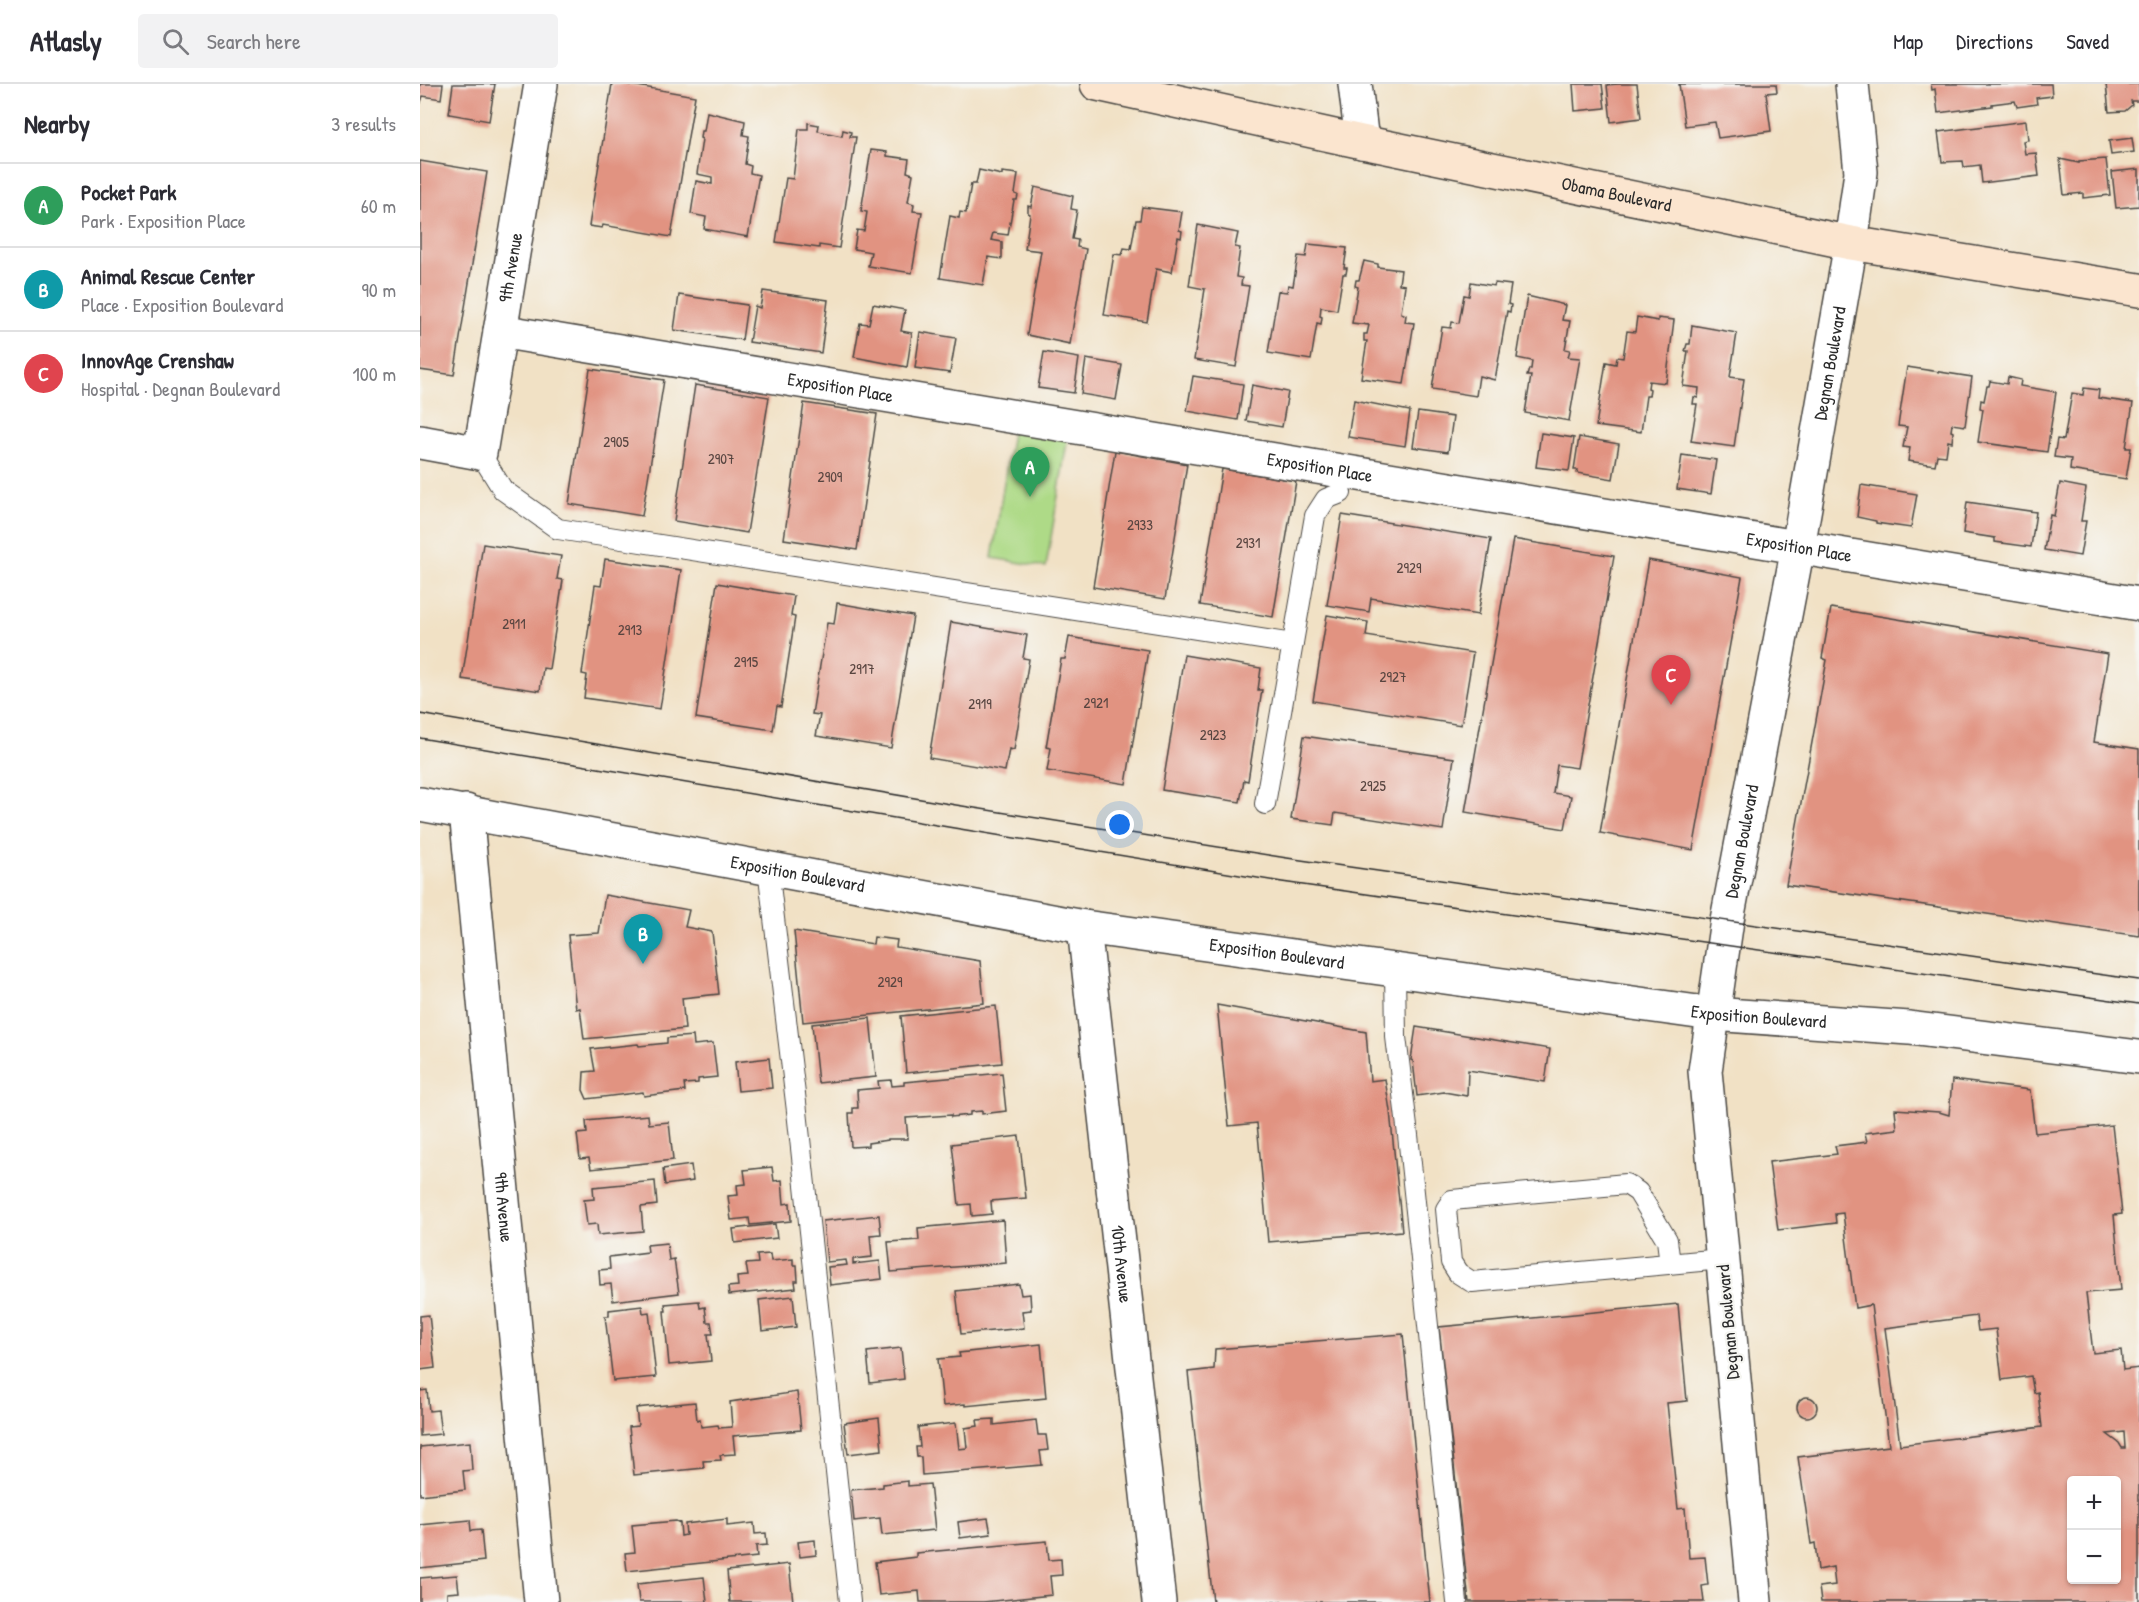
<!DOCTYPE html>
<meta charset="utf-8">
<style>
body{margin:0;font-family:"Patrick Hand",sans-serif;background:#f2f2f3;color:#2b2b33}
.controls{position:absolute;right:18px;bottom:18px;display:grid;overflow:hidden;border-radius:6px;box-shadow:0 2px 4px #0004}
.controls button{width:54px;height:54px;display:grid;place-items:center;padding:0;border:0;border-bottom:2px solid #e1e1e2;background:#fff;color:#2b2b33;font:30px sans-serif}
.you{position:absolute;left:700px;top:741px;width:21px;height:21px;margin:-15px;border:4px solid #fff;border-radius:50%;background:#1a73e8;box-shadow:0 0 0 9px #1a73e833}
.badge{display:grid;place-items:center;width:39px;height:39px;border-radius:50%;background:#7c3aed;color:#fff;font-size:20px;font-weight:700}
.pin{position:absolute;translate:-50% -50px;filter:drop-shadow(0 2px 3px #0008)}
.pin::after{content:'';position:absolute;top:32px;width:21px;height:18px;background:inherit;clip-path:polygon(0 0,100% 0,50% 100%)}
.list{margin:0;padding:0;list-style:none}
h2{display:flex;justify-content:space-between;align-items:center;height:78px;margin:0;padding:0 24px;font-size:26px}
h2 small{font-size:20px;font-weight:400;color:#7c7c81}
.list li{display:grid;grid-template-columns:39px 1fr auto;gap:18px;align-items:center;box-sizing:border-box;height:84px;padding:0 24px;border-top:2px solid #e1e1e2}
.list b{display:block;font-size:22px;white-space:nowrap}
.list p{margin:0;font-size:20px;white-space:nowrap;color:#7c7c81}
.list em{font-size:20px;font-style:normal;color:#7c7c81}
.icon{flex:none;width:33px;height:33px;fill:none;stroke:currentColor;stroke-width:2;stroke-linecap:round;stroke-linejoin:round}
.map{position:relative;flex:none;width:1719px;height:1518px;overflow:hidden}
header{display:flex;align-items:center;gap:36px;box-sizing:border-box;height:84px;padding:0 30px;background:#fff;border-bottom:2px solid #e1e1e2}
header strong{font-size:28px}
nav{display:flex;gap:33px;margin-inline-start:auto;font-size:21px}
.search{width:420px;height:54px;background:#f2f2f3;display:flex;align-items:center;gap:15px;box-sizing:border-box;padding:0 21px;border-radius:6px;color:#7c7c81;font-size:22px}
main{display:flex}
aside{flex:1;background:#fff}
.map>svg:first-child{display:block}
.green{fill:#aeda87;stroke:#6c8259;stroke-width:1.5}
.building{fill:#e19381;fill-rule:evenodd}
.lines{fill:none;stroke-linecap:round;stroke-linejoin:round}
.service-casing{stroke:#494642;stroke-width:22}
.minor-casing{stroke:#494642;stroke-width:36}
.tertiary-casing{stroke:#494642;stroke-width:36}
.secondary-casing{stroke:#494642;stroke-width:36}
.service{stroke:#fff;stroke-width:20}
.minor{stroke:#fff;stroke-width:33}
.tertiary{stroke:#fff;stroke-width:33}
.secondary{stroke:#fbe5cf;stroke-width:33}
.tram{stroke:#2b2b2b;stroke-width:1.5}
.labels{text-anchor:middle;stroke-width:4.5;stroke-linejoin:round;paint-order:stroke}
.number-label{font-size:15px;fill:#584540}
.street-label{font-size:18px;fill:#2b2b2b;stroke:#f6f6f2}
</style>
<header>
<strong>Atlasly</strong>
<div class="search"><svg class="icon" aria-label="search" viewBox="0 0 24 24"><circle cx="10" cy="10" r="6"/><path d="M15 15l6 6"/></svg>Search here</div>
<nav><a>Map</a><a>Directions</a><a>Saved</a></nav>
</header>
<main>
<aside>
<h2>Nearby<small>3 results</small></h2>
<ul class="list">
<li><span class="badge" style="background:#2e9e5b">A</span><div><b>Pocket Park</b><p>Park · Exposition Place</p></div><em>60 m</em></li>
<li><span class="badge" style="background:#0f9aa8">B</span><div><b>Animal Rescue Center</b><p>Place · Exposition Boulevard</p></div><em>90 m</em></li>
<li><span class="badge" style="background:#e0444e">C</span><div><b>InnovAge Crenshaw</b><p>Hospital · Degnan Boulevard</p></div><em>100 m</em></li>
</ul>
</aside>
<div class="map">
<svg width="1719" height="1518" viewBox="0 0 1719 1518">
<rect width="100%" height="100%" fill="#f6f6f2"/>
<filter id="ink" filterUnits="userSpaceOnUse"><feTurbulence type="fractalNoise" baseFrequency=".0167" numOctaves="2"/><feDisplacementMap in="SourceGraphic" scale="12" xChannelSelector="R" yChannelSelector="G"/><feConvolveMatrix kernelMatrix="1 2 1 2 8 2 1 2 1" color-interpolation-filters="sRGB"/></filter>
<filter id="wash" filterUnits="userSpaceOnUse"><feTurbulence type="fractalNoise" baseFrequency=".008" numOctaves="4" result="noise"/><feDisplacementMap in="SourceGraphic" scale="24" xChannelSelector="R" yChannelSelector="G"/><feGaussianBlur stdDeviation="1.35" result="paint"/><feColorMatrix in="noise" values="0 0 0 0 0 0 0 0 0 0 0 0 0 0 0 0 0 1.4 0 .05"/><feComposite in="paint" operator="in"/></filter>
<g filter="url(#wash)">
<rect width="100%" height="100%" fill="#f1e1c5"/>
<polygon class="green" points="593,342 648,352 626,483 572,474"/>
<g id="blocks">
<g class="building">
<polygon points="0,0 23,0 21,15 3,12 0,21"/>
<polygon points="33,0 75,0 69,37 29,30"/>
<polygon points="192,0 206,0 275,12 251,153 183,141 182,144 169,142"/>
<polygon points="1153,0 1182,0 1185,24 1155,27"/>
<polygon points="1198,0 1217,0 1221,34 1191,38 1187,1"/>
<polygon points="1259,0 1356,0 1357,8 1346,9 1351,47 1298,54 1295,38 1265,42"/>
<polygon points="1511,0 1631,0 1632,12 1616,14 1617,20 1597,23 1595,17 1572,20 1572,22 1518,29 1515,5 1512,6"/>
<polygon points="1686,0 1719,0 1719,17 1711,17 1712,21 1705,27 1689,28"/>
<polygon points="287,28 325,37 323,51 329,52 325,80 331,82 330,89 339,91 328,153 284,145 286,133 271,130 276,97 292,100 292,93 277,90 282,55 280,54 281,47 284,47"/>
<polygon points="1606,37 1608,56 1603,57 1605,70 1616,69 1619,92 1562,99 1560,81 1544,83 1543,77 1522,78 1518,48"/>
<polygon points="388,39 399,41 398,47 422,52 423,46 431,48 430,53 436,53 419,164 399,161 399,164 356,158 366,94 373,95 379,45 388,45"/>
<polygon points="1712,54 1714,68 1691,71 1689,57"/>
<polygon points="451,66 467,68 467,72 489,75 487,88 493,90 488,118 494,120 493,127 502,128 492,189 448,182 451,168 434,165 437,146 444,147 447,128 441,127"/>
<polygon points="1640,75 1659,79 1659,77 1686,75 1690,111 1663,114 1663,109 1644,111"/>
<polygon points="0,77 67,88 34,291 0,286"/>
<polygon points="1719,85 1719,122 1696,124 1692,88"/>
<polygon points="559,86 582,91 582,88 598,90 595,110 598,111 597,116 594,116 588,151 573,149 571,156 582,158 582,175 568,173 563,201 520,194 530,132 539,134 540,128 546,129 551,100 556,100"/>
<polygon points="615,103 653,112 651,125 657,126 652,155 658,156 657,163 666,165 650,260 607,251 621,167 605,165 610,130 608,129 608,122 611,123"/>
<polygon points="722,123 762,128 759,146 762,147 761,154 758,153 752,188 736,185 727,238 684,231 694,170 702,171 704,164 711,165 716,136 720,136"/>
<polygon points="778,141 818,149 815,163 820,164 816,193 822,194 821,201 829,202 816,283 774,276 785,205 769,202"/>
<polygon points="888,160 927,164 924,184 927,184 926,190 923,190 917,226 901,223 900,232 902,233 901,240 897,239 891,276 848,269 858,207 867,208 868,201 873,202 878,172 886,173"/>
<polygon points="944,177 958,180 958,183 981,186 979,200 985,201 981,229 986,231 985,238 994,239 984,300 941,294 947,257 944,257 944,250 947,250 949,241 932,239 938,203 935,202 936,196 939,196"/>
<polygon points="1051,198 1074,202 1075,199 1091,201 1088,220 1091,221 1090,228 1087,227 1075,296 1059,292 1056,312 1012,305 1022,243 1031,244 1032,238 1039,239 1044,211 1049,212"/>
<polygon points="343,207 408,216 401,269 329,258 335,222 340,224"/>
<polygon points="259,211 327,221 322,256 254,246"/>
<polygon points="1107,212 1145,221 1142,236 1150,237 1145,265 1150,266 1148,273 1160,274 1149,337 1105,329 1111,292 1107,292 1109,285 1111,285 1112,277 1097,274"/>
<polygon points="453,220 485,226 481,247 492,249 487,283 434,273 440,239 449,240"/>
<polygon points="1217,233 1238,237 1238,234 1254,236 1246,299 1229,297 1228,304 1230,305 1229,312 1226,312 1221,348 1176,342 1186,278 1196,280 1197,273 1203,274 1207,247 1215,248"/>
<polygon points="1272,241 1317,249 1310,293 1324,295 1314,363 1271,357 1277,320 1273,320 1274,313 1278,314 1279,304 1263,302 1268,267 1265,267 1267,260 1270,260"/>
<polygon points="500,248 536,254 530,289 495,284"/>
<polygon points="624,268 659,274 654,309 618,304"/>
<polygon points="666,275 702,281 696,316 661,310"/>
<polygon points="1487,283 1552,293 1545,342 1532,340 1531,347 1533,348 1532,358 1528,357 1526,372 1517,371 1515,381 1488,377 1490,364 1483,363 1487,343 1478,342"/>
<polygon points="170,285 244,296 222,432 149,420"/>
<polygon points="773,292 823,300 818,336 767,327"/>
<polygon points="1588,293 1601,296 1600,302 1636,308 1627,368 1558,358 1563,325 1560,324 1561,316 1564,317 1567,302 1569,302 1570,297 1587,300"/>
<polygon points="275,301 349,313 327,449 254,437"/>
<polygon points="832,301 868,308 862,343 826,337"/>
<polygon points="1664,304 1679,306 1678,314 1713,319 1706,364 1711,364 1706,395 1650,386 1651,375 1634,373 1637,355 1644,356 1652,309 1663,311"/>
<polygon points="934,316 990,327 985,362 928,353"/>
<polygon points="384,319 457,330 437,466 364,455"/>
<polygon points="998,328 1033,333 1028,368 993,363"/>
<polygon points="1121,349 1154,354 1149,387 1116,383"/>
<polygon points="1159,353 1199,360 1193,395 1157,389 1158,386 1154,386"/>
<polygon points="695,367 767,380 745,515 673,503"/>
<polygon points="1262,371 1296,376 1291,410 1257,405"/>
<polygon points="802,385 876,397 853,533 780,521"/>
<polygon points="1640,399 1666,404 1661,437 1666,437 1660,472 1624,466 1630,431 1634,432"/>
<polygon points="1441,401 1497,410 1491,444 1456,439 1456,437 1437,433"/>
<polygon points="1547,418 1616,428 1611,463 1575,458 1575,454 1543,449"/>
<polygon points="922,431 1071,455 1058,531 951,514 949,528 907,521"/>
<polygon points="1093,455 1194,472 1157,684 1137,681 1133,709 1151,712 1145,745 1045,728"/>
<polygon points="63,460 141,472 137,495 143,496 129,585 123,584 120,607 42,595"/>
<polygon points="185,475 261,486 240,625 164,614 167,591 162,590 175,501 181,502"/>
<polygon points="1228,476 1322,493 1273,766 1180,749"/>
<polygon points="297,499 374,512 371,532 375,533 361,623 357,622 353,646 276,634"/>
<polygon points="417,519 493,532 471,664 396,652 400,631 392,630 407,539 414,540"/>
<polygon points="1411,524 1688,570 1674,658 1719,665 1719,852 1366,801 1407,576 1402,574"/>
<polygon points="907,531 948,538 946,552 1053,569 1041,641 893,617"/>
<polygon points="531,538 607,551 603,574 609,575 594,666 589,665 585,687 509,674"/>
<polygon points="649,553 728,566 706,700 627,687 631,664 626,663 641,575 645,575"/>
<polygon points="764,571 841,584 838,606 842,606 828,697 824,696 820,718 742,706"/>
<polygon points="884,652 1034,674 1023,746 915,729 913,741 871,735"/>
<polygon points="185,811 269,826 265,843 292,848 299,910 262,914 265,945 164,955 160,924 156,925 148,851 179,849"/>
<polygon points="374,847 453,860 454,853 477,856 476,863 560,877 564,919 383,938"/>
<polygon points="797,921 946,948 950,997 965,995 970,1027 982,1147 848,1158 837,1039 809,1042"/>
<polygon points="576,922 582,979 486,989 481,932"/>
<polygon points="450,934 456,993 398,999 392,940"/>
<polygon points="996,943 1130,965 1125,998 1048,986 1047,1012 1024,1008 997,1012 993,977 991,976"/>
<polygon points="273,952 274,961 293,959 297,993 278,995 278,999 264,1000 265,1007 224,1012 223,1008 167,1015 163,1006 164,988 175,987 171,965 218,960 219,962 247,959 247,954"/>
<polygon points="349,974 352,1004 318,1007 315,978"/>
<polygon points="582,989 586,1027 562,1030 562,1027 550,1028 550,1031 531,1033 531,1031 486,1034 488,1055 468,1055 468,1056 448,1059 448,1062 431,1063 429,1029 433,1029 433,1024 438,1024 437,1006 459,1004 458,997 471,996 472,1002 484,1001 484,998"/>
<path d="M1532 996 1610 1006 1615 1049 1692 1041 1702 1130 1694 1131 1701 1206 1666 1209 1673 1269 1701 1266 1703 1286 1719 1284V1518H1401L1399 1503 1415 1501 1413 1483 1398 1486 1395 1459 1391 1460 1378 1373 1469 1362 1451 1221 1435 1224 1423 1129 1415 1130 1416 1139 1358 1146 1349 1078 1417 1070 1415 1062 1447 1058 1445 1049 1477 1045 1475 1025 1519 1028 1529 1031ZM1556 1232 1558 1247 1576 1245 1582 1296 1611 1292 1614 1309 1618 1308 1622 1343 1480 1361 1465 1244ZM1704 1348 1705 1364H1702L1699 1359 1687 1350ZM1652 1396H1696V1496H1652Z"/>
<polygon points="228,1031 229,1040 249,1038 253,1076 171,1085 169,1074 160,1075 157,1050 167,1049 166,1037"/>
<polygon points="599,1052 606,1114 571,1117 572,1130 552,1132 551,1120 539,1121 532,1060"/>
<polygon points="271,1081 273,1097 245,1101 243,1085"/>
<polygon points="352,1083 354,1097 362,1096 364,1120 370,1119 371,1137 330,1141 329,1134 311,1136 308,1112 318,1111 317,1101 326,1100 324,1086"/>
<polygon points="235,1097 237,1121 221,1123 223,1147 178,1151 177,1140 167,1141 164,1116 174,1115 173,1103"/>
<polygon points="459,1131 461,1150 450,1151 452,1173 433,1175 433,1180 460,1177 462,1195 410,1201 408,1183 427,1181 426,1176 407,1178 403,1137"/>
<polygon points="583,1136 586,1179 471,1188 468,1158 499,1156 498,1144"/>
<polygon points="355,1140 357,1154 315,1159 313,1145"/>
<polygon points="247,1159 249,1176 254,1175 259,1209 193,1217 191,1200 180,1201 179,1186 190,1185 189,1173 228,1168 227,1161"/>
<polygon points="350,1170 351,1177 373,1175 373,1181 377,1181 378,1197 375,1197 376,1204 309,1211 308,1203 318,1202 317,1193 328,1192 326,1180 338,1179 337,1171"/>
<polygon points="599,1200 601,1211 610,1210 611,1226 602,1227 604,1244 541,1250 536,1207"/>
<polygon points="373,1212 376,1243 342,1247 339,1216"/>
<polygon points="279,1217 280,1224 285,1223 287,1238 291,1238 293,1250 288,1250 291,1277 249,1281 244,1227 246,1227 245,1220"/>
<polygon points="1258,1220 1267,1317 1247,1319 1258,1425 1265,1424 1269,1474 1285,1473 1288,1501 1282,1502 1284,1518 1049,1518 1019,1243"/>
<polygon points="222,1222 223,1229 229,1228 236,1293 193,1297 185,1232 189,1232 189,1226"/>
<polygon points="9,1231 15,1284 0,1286 0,1232"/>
<polygon points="983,1250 1010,1518 793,1518 768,1288 794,1285 795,1265"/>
<polygon points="621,1260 626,1314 545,1322 545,1320 523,1322 518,1275 540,1273 539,1269"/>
<polygon points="481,1264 484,1295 450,1299 447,1268"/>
<polygon points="7,1306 9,1327 18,1326 21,1350 0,1352 0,1307"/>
<polygon points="377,1308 381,1346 313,1352 315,1370 300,1371 301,1376 283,1377 284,1384 214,1391 209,1343 218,1342 216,1324 275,1318 277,1336 280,1335 281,1343 298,1341 299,1344 312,1343 310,1318"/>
<circle cx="1387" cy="1323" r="10"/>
<polygon points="459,1334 462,1366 428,1370 424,1339"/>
<polygon points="574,1335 574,1341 616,1336 618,1351 626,1351 628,1366 620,1367 622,1381 502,1391 501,1373 497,1373 496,1363 500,1363 498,1343 536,1339 539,1365 547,1364 545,1344 558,1342 557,1336"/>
<polygon points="50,1358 52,1386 43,1387 45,1406 0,1411 0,1363"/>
<polygon points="488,1397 488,1402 510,1400 515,1446 462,1451 460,1434 434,1437 431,1406 463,1403 463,1400"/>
<polygon points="568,1434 571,1450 540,1454 538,1438"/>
<polygon points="307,1435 307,1442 334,1439 335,1450 346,1449 347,1461 336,1462 337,1473 207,1487 205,1469 215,1468 212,1441 256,1437 260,1439 261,1452 266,1451 265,1440"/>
<polygon points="50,1436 51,1447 61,1446 64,1477 0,1484 0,1441"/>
<polygon points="395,1456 396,1471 380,1473 378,1458"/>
<polygon points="627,1457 629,1476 641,1475 642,1491 630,1492 632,1511 563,1518 500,1518 499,1507 459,1511 455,1478 496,1473 496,1469"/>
<polygon points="369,1480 373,1518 310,1518 307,1487"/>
<polygon points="37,1491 39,1508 27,1509 27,1518 0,1518 0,1494"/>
<polygon points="284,1493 287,1518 219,1518 217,1500"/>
</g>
</g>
</g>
<g filter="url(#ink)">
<use href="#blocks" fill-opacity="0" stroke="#494642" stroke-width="1.5"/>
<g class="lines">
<defs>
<g id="service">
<polyline points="60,369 83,406 138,445 873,560"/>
<polyline points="845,720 895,432 906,415 921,409"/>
<polyline points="348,784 377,1027 430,1518"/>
<polyline points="975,886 976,953 988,1051 1037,1518"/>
<polyline points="1250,1180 1247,1156 1218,1108 1206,1100 1032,1116 1026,1125 1031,1178 1038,1189 1052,1198 1302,1175"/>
</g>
<g id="minor">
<polyline points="935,0 942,58"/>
<path id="s1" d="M80 247 1719 520"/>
<path id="s2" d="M0 358 60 369 121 0"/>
<path id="s3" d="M46 727 121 1518"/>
<path id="s4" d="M664 843 739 1518"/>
</g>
<g id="tertiary">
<path id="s5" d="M0 720 664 843 1292 930 1489 944 1719 973"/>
<path id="s6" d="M1335 1518 1285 987 1307 836 1378 463 1431 159 1441 88 1432 0"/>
</g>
<g id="secondary">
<path id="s7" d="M677 0 942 58 1431 159 1719 206"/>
</g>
</defs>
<use href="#service" class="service-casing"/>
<use href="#minor" class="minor-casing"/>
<use href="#tertiary" class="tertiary-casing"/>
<use href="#secondary" class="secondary-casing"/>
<use href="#service" class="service"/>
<use href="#minor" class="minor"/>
<use href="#tertiary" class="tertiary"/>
<use href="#secondary" class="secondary"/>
<g class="tram">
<polyline points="0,630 536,721 867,774 1719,896"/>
<polyline points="0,654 534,744 862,798 1719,920"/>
</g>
</g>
</g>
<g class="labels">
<g class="number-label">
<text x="196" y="363">2905</text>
<text x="301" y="380">2907</text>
<text x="410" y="398">2909</text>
<text x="720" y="446">2933</text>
<text x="828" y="464">2931</text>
<text x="989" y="489">2929</text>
<text x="94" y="545">2911</text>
<text x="210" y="551">2913</text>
<text x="326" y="583">2915</text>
<text x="442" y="590">2917</text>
<text x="973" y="598">2927</text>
<text x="676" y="624">2921</text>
<text x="560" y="625">2919</text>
<text x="793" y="656">2923</text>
<text x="953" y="707">2925</text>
<text x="470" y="903">2929</text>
</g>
<g class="street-label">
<text dy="6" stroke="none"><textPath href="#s7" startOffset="531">Obama Boulevard</textPath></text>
<text dy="6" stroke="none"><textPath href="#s2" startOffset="249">9th Avenue</textPath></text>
<text dy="6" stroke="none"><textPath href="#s6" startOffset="1252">Degnan Boulevard</textPath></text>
<text dy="6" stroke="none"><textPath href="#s1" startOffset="345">Exposition Place</textPath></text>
<text dy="6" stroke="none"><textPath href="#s1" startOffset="831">Exposition Place</textPath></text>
<text dy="6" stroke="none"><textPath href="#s1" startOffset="1317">Exposition Place</textPath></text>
<text dy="6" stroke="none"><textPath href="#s6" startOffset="766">Degnan Boulevard</textPath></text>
<text dy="6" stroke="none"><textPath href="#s5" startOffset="384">Exposition Boulevard</textPath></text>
<text dy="6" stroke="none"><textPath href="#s5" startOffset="870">Exposition Boulevard</textPath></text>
<text dy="6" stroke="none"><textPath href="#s5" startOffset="1356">Exposition Boulevard</textPath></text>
<text dy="6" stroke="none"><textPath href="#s3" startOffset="398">9th Avenue</textPath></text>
<text dy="6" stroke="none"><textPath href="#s4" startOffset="339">10th Avenue</textPath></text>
<text transform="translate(1308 1238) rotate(-95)" y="6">Degnan Boulevard</text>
</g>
</g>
</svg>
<div class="controls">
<button>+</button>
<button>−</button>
</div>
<div class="you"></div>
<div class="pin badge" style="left:610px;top:413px;background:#2e9e5b">A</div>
<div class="pin badge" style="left:223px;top:880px;background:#0f9aa8">B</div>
<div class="pin badge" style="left:1251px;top:621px;background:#e0444e">C</div>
</div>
</main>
